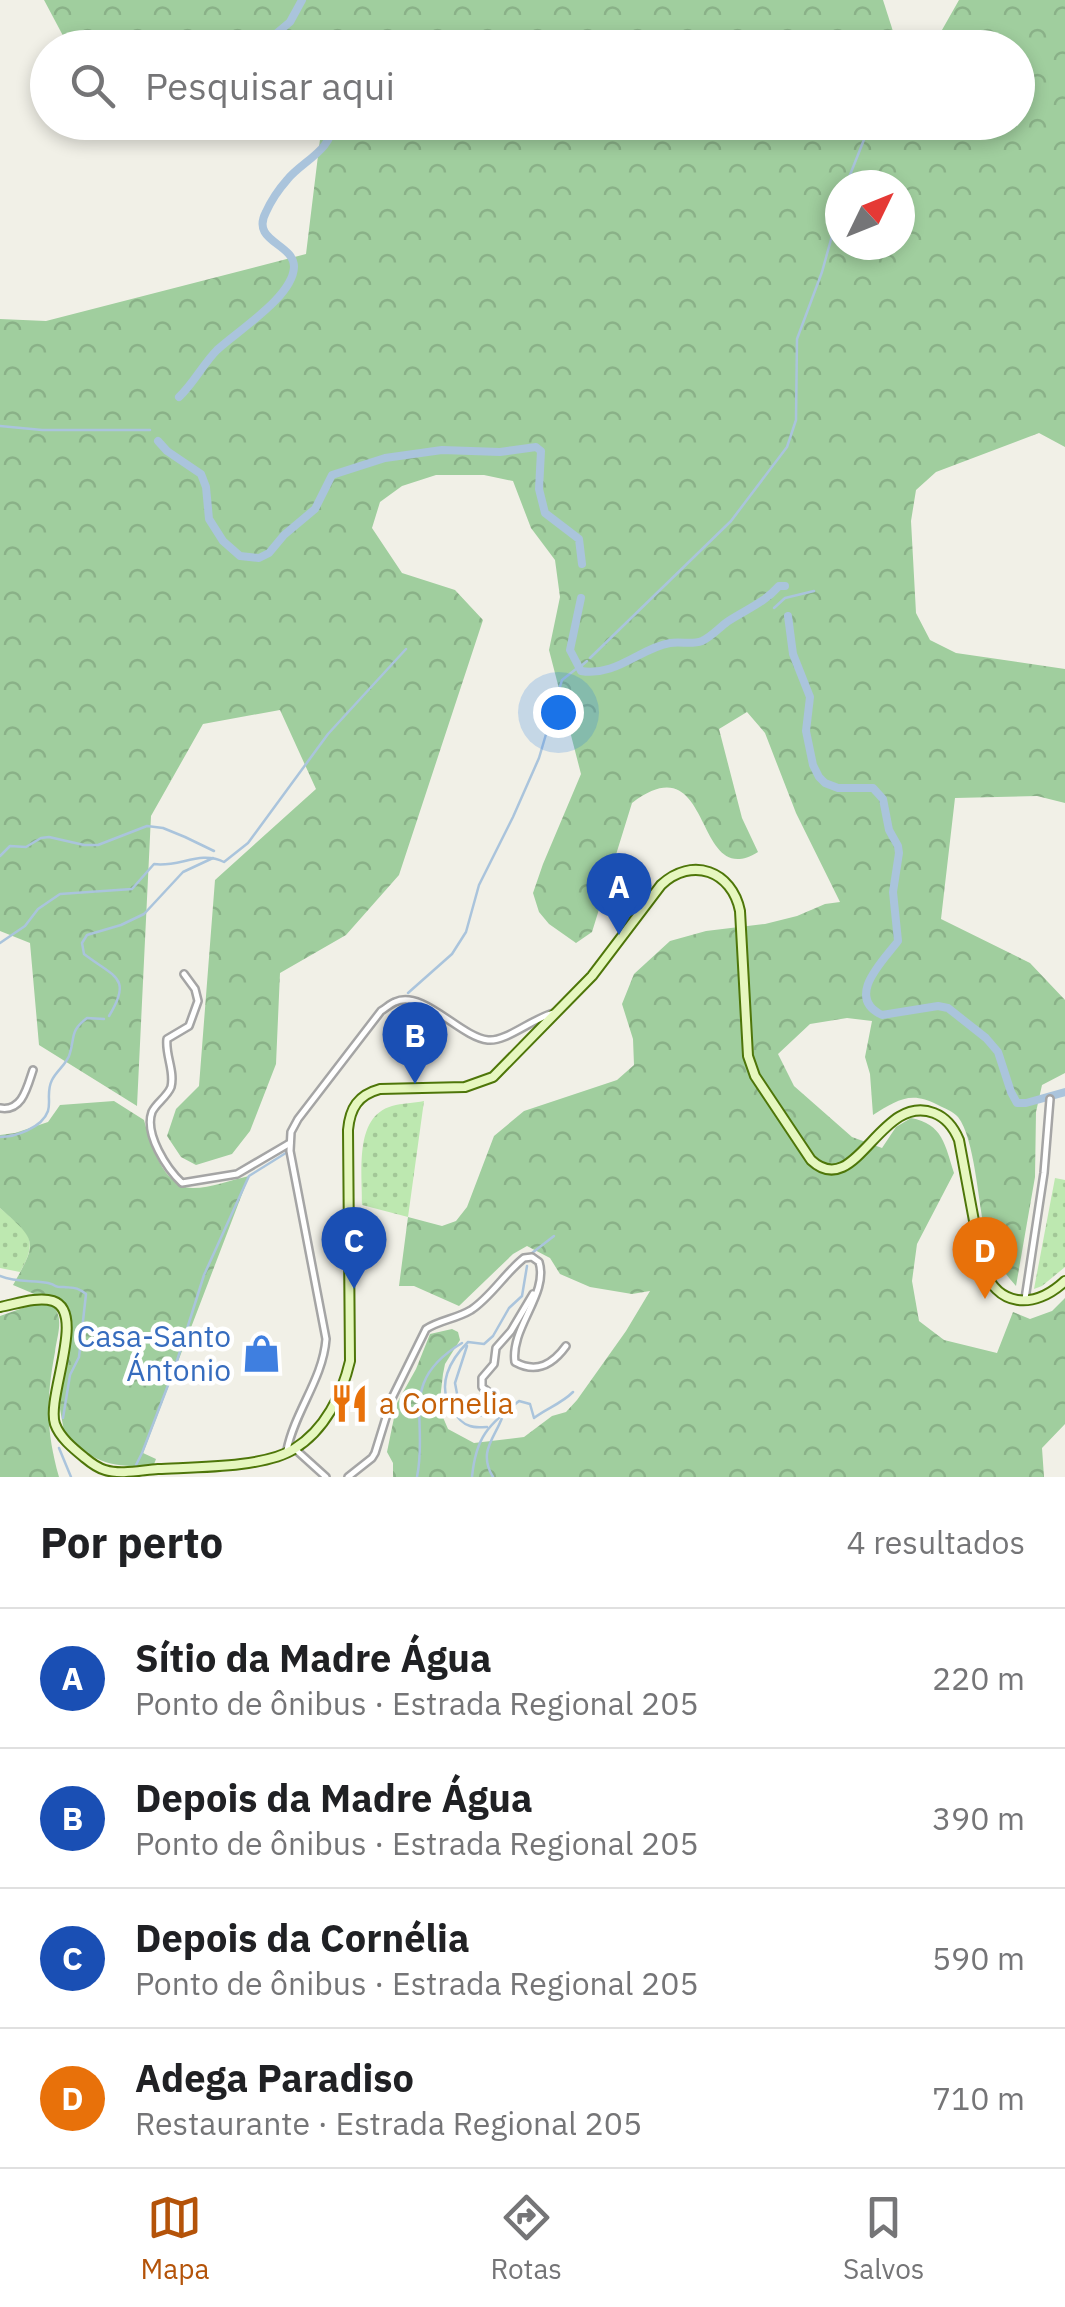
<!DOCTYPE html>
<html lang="pt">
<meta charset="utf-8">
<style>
body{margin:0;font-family:"IBM Plex Sans",sans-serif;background:#f6f6f6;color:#202124}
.compass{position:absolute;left:825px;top:170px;width:90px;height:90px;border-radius:50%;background:#fff;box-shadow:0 5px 15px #0003;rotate:47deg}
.you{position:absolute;left:558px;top:712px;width:35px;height:35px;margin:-25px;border:8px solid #fff;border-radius:50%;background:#1a73e8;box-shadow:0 0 0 15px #1a73e833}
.badge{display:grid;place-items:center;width:65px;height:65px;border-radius:50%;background:#b45309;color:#fff;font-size:32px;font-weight:700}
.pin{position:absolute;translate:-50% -82px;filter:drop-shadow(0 2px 5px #0008)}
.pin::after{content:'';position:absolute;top:52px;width:35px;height:30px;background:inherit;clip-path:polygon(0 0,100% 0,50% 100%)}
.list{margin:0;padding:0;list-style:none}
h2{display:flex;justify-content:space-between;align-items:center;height:130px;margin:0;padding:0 40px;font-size:42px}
h2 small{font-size:32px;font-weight:400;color:#757577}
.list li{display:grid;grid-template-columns:65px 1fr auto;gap:30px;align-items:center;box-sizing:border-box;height:140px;padding:0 40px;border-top:2px solid #e0e0e0}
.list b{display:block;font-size:38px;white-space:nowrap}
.list p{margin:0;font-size:32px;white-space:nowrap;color:#757577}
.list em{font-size:32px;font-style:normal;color:#757577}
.icon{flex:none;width:55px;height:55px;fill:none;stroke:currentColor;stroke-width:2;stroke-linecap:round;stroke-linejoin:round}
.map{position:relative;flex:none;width:1065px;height:1477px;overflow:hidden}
.search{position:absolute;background:#fff;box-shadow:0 5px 15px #0003;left:30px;right:30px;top:30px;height:110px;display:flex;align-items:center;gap:25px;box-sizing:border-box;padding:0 35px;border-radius:55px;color:#757577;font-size:38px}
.sheet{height:690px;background:#fff}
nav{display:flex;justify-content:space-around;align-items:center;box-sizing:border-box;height:140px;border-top:2px solid #e0e0e0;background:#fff;font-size:28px;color:#757577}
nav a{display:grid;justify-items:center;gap:5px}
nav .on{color:#b45309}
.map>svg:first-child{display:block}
.grass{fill:url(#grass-dots)}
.forest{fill:url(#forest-crowns);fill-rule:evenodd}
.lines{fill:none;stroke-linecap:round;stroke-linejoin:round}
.stream{stroke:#aac4dc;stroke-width:2.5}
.canal{stroke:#aac4dc;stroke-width:8}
.street-casing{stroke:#a5a5a5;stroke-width:10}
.secondary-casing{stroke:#4e7609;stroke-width:12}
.street{stroke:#fff;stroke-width:5}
.secondary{stroke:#e6f7bf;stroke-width:8}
.labels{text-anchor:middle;stroke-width:9;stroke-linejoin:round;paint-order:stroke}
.shop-label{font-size:30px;fill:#366cbe;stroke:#fff;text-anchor:end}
.food-label{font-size:30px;fill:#c56008;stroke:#fff;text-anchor:start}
</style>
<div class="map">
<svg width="1065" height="1477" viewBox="0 0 1065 1477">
<defs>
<pattern id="grass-dots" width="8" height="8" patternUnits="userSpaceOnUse" patternTransform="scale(2.5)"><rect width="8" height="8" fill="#bde8b0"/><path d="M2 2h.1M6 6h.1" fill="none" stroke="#a2c797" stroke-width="1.8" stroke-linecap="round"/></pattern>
<pattern id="forest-crowns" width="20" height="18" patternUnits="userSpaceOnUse" patternTransform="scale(2.5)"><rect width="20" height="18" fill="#a0ce9e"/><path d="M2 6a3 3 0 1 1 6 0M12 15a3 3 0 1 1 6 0" fill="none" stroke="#8ab188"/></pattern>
</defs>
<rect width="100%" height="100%" fill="#f1f0e7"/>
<g class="grass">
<path d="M424 1101 408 1217 362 1205C363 1174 353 1117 392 1106 402 1103 414 1103 424 1101Z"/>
<polygon points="1055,1178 1065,1180 1065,1267 1042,1286 1034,1289"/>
<path d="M0 1208C26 1231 41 1237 20 1272L0 1268Z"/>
</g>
<g class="forest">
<polygon points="44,0 883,0 898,47 69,47"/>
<path d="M959 0H1065V447L1039 433 936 472 916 490 911 521 916 613 930 640 956 653 1065 669V803L1037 796 955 798 941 919 1030 963 1065 1000V1073L1042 1085 1036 1112 1035 1177 1016 1286C1001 1269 990 1254 985 1232 978 1203 975 1139 958 1117 954 1112 944 1108 938 1105 910 1090 896 1101 873 1115L870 1074 865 1057 872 1021 847 1018 810 1024 778 1054 794 1086 852 1137 882 1148 896 1127 911 1118C943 1124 945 1145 954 1173L917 1244 912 1281 919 1321 944 1340 997 1353 1013 1312 1030 1319 1052 1311 1065 1298V1424L1042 1448 1044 1477H393V1463L387 1452 397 1403 416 1369 430 1334 452 1329 458 1332 460 1340 445 1364 443 1374 439 1408 448 1429 474 1443 524 1437 552 1416 566 1412 577 1400 626 1331 650 1291 632 1294 590 1287 560 1274 550 1258 527 1246 513 1254 459 1306 414 1286H399L408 1217 442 1226 456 1221 467 1207 494 1136 524 1111 617 1080 634 1065 633 1039 622 1004 634 974 670 941 706 931 765 924 797 916 825 904 840 902 796 813 765 733 747 712 719 729 742 818 758 852C692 893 715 740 632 803L592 932 576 943 549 924 539 912 533 893 543 864 581 774 549 650 560 597 555 560 531 528 513 481 484 475H436L402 486 380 502 372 528 402 573 455 590 483 620 399 875 346 935 280 973 276 1064 250 1131 232 1154 196 1165 181 1157 167 1136 176 1109 199 1086 215 880 316 789 280 710 203 724 151 816 137 1106 39 1045 30 943 0 931V319L46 321 306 254 322 123 1018 122V48L925 47 938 37ZM840 185H900V245H840Z"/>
<path d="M114 1101 144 1120C150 1143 164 1189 193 1188 211 1188 231 1180 249 1176L143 1453 156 1459 153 1467C111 1466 99 1465 65 1437L60 1409 62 1378 72 1325 69 1311 59 1299 39 1296 13 1285C38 1241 37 1241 0 1208V1135L15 1133 48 1122 60 1105Z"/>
<path d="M40 1302 54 1307C64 1320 57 1336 55 1352 46 1400 46 1430 59 1477H0V1316Z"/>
</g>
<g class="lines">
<g class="stream">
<polyline points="846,185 871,122"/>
<polyline points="0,426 42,430 150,430"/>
<polyline points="774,608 785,598 814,591"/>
<polyline points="590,658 731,521 787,447 796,420 797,339 822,272 840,207"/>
<polyline points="580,667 587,661"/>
<polyline points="0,856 10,846 26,847 41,838 49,837 84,845 98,845 147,826 163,828 185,837 214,851"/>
<path d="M0 943 25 926 38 909 60 894 132 889 154 864C178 868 200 850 224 862L248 843 328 734 406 649"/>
<polyline points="408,993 452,954 466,932 479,885 513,817 539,758 562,680 576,669"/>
<path d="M109 1016C133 977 114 977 84 954L82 943 87 935 121 925 144 914 183 872 213 858"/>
<path d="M0 1137C15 1137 42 1128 48 1111 51 1101 46 1092 52 1080 57 1070 68 1063 70 1053 75 1036 70 1031 87 1018L104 1019"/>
<polyline points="532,1253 554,1236"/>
<path d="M0 1276C17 1283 32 1280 48 1283 60 1286 51 1287 64 1287 74 1288 77 1287 86 1294L79 1357 70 1375 63 1418"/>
<polyline points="467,1346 455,1383 459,1404 474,1416 501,1414"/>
<path d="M487 1427C481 1427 475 1428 470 1426 462 1424 456 1416 452 1409 436 1385 450 1360 468 1342L484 1344 493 1336 509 1308 522 1296 527 1266"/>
<polyline points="59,1448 71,1477"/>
<polyline points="136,1465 142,1453 175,1367 204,1275 249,1176 289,1151"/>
<path d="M417 1477C429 1419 397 1382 462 1343"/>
<path d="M472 1477C476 1436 488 1426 519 1401L530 1404 534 1418C547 1408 561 1404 573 1392"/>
<path d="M493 1477C478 1452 494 1439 502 1418"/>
</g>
<g class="canal">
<polyline points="259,48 290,22 302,0"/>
<path d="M179 397C194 383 203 364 217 350 237 331 293 297 294 267 294 243 250 242 266 212 271 201 279 189 287 180 302 161 334 150 332 122"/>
<polyline points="158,441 167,451 201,474 206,487 209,519 223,541 240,556 259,558 269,553 284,535 315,509 332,475 385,458 442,450 500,452 536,447 541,451 539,489 545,513 579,539 582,564"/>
<path d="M581 598 570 650 581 671C616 677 640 648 670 643 681 641 691 645 702 641 711 637 719 628 727 622 745 610 764 603 779 586H785"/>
<path d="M788 616 793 654 810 697 806 731 813 765 819 777 825 783 838 788H873L883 799 889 830 898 846 899 853 893 892 898 941C884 960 844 997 882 1015L938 1006 948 1008 986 1038 998 1052 1011 1092 1017 1103H1026L1065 1092"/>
</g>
<defs>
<g id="street">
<path d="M184 974 195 989 198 1001 189 1026 167 1039C165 1055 175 1071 171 1087 167 1097 156 1103 152 1112 144 1134 167 1169 182 1183L237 1174 290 1143"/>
<path d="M0 1108C22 1112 27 1088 33 1070"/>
<polyline points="1025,1299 1044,1173 1050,1099"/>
<polyline points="492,1395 482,1387 482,1378 494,1364 496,1348 511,1331 533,1294"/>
<polyline points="295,1449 326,1477"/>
<path d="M287 1450C295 1411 323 1379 326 1339L290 1151 291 1132 298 1119 381 1011C386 1008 390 1004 395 1002 423 989 460 1037 488 1040 506 1042 533 1018 554 1013"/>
<path d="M348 1477 372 1458 375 1453 392 1398 426 1329C440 1320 456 1319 471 1310 491 1297 505 1273 524 1258L532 1257 539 1262C549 1294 510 1328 515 1362 537 1374 553 1364 566 1346"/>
</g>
<path id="secondary" d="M0 1307C16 1304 38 1296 53 1301 87 1312 46 1397 55 1424 60 1438 74 1449 85 1458 91 1463 98 1468 105 1470 121 1475 142 1470 158 1469 194 1467 264 1468 294 1449 325 1430 342 1395 350 1361L348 1130C350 1108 358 1095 380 1089L465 1087 493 1077 592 976 661 885C692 856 732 871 740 911L748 1056 755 1076 811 1160C856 1202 880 1092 934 1113 947 1118 954 1128 959 1140L982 1264C996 1308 1034 1310 1065 1281"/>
</defs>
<use href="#street" class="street-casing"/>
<use href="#secondary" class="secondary-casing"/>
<use href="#street" class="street"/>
<use href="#secondary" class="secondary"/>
</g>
<defs>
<symbol id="shop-bare" viewBox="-9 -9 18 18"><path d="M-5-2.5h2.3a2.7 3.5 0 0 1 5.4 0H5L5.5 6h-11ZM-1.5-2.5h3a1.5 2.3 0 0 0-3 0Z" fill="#3f7fe0" stroke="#fff" stroke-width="2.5" paint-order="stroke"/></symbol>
<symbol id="restaurant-bare" viewBox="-9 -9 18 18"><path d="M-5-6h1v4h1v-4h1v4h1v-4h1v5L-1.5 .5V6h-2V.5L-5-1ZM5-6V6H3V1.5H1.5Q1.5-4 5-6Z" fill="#e8710a" stroke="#fff" stroke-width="2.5" paint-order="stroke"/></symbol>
</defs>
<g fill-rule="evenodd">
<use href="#shop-bare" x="234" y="1326" width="55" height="55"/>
<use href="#restaurant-bare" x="322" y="1376" width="55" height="55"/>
</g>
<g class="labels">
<g class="shop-label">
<text x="231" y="1347">Casa-Santo<tspan x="231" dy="34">Ántonio</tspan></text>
</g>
<g class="food-label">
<text x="379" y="1414">a Cornelia</text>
</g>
</g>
</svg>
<svg class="compass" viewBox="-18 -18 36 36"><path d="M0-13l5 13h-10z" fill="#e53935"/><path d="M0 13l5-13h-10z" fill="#757577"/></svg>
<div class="you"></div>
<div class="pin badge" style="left:619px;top:935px;background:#1a4fb4">A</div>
<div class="pin badge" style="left:415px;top:1084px;background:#1a4fb4">B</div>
<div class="pin badge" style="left:354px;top:1289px;background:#1a4fb4">C</div>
<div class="pin badge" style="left:985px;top:1299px;background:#e8710a">D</div>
<div class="search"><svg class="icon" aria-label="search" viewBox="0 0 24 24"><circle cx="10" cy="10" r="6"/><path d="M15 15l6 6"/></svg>Pesquisar aqui</div>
</div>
<section class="sheet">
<h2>Por perto<small>4 resultados</small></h2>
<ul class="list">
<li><span class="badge" style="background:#1a4fb4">A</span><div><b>Sítio da Madre Água</b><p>Ponto de ônibus · Estrada Regional 205</p></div><em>220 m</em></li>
<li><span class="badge" style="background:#1a4fb4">B</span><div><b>Depois da Madre Água</b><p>Ponto de ônibus · Estrada Regional 205</p></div><em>390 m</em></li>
<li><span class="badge" style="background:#1a4fb4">C</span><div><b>Depois da Cornélia</b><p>Ponto de ônibus · Estrada Regional 205</p></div><em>590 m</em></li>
<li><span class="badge" style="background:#e8710a">D</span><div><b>Adega Paradiso</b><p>Restaurante · Estrada Regional 205</p></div><em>710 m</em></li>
</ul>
</section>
<nav>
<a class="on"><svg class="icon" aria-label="map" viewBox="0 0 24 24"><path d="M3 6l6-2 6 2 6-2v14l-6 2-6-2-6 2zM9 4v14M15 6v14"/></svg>Mapa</a>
<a><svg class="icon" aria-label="directions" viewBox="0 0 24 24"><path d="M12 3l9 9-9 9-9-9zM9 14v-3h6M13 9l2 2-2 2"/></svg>Rotas</a>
<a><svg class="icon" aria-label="saved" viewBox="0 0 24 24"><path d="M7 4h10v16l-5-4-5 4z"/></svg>Salvos</a>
</nav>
